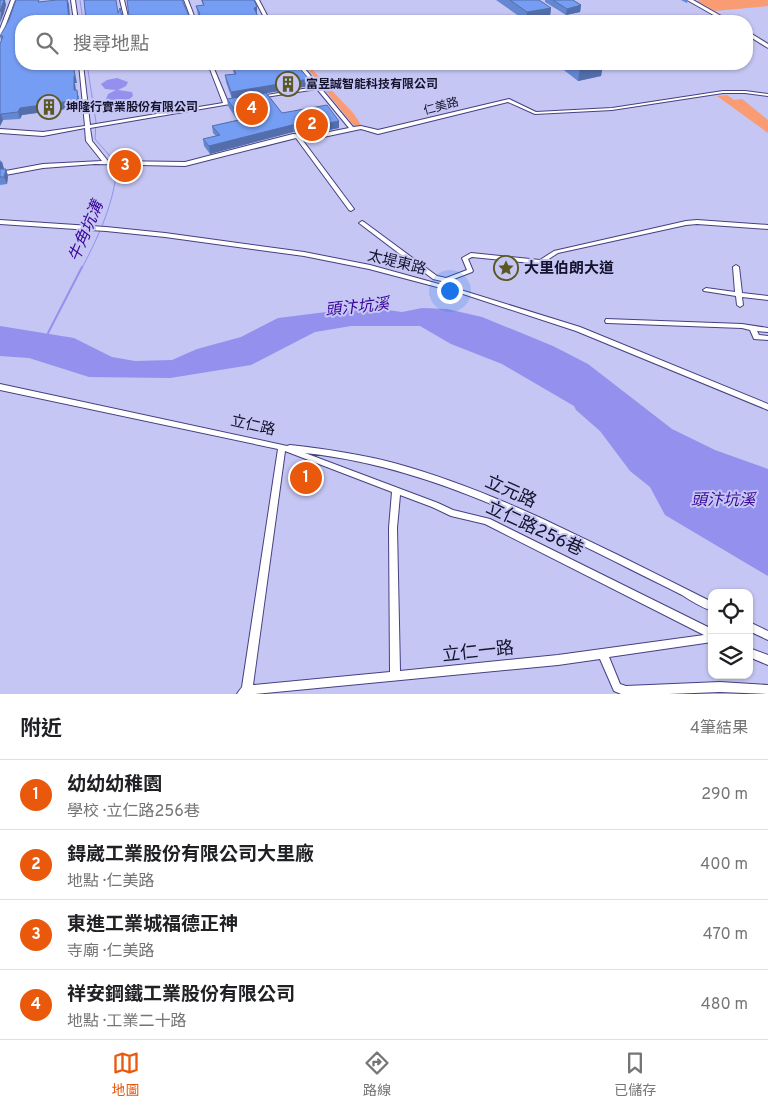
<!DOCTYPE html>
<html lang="zh-TW">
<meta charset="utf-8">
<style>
body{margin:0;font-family:Overpass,"Noto Sans TC",sans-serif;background:#f2f2f2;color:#202124}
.controls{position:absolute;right:15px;bottom:15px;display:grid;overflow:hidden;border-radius:10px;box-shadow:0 1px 4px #0004}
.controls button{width:45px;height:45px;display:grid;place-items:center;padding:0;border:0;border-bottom:1px solid #e0e0e0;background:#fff;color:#202124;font:25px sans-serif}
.you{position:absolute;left:449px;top:290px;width:18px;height:18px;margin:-12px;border:4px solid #fff;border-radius:50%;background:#1a73e8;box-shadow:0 0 0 8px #1a73e833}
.badge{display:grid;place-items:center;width:32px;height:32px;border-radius:50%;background:#ea580c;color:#fff;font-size:16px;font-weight:700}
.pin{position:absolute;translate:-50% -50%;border:2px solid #fff;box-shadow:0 1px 5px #0006}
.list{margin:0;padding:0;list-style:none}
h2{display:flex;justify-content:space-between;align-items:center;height:65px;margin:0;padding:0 20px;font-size:21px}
h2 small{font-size:16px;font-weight:400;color:#757577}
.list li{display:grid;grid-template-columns:32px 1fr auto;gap:15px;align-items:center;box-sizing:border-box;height:70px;padding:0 20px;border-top:1px solid #e0e0e0}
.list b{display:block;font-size:19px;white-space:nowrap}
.list p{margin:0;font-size:16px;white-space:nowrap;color:#757577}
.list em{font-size:16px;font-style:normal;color:#757577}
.icon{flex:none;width:28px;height:28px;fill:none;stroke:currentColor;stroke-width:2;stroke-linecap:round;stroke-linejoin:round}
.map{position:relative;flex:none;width:768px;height:694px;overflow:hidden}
.search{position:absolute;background:#fff;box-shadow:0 1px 4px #0004;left:15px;right:15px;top:15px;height:55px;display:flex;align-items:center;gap:12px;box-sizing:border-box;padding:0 18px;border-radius:20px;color:#757577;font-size:19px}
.sheet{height:345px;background:#fff}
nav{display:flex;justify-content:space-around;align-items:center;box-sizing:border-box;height:70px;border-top:1px solid #e0e0e0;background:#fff;font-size:14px;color:#757577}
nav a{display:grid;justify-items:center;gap:2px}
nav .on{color:#ea580c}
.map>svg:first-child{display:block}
.green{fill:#f99c73}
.water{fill:#9490ed}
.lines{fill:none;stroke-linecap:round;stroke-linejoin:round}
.stream-far1{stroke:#9490ed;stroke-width:1}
.stream{stroke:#9490ed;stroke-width:2}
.minor-casing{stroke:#464081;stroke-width:2}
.major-casing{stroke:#464081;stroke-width:2}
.minor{fill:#fff;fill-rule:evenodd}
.major{fill:#fff;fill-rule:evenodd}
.wall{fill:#6587d2}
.shaded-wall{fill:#536eab}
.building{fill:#769df4;stroke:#536eab}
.labels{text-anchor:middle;stroke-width:4;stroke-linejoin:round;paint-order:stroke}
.far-poi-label{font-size:12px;font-weight:bold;fill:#14122d;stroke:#c5c6f3;text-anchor:start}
.far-street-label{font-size:12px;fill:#14122d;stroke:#c5c6f3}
.street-label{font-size:15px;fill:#14122d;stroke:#c5c6f3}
.poi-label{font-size:15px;font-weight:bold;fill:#14122d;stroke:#c5c6f3;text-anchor:start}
.water-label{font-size:16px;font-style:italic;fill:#390599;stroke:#c5c6f3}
.near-street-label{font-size:18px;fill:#14122d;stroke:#c5c6f3}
</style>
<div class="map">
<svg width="768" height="694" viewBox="0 0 768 694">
<rect width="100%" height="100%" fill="#c5c6f3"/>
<g class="green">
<polygon points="702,0 768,0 768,6 715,11 696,1"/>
<polygon points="304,64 307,64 354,114 361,125 354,126"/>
<polygon points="727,95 734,100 742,99 768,120 768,133 717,96"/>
</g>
<g class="water">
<path d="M117 78 128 82 126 86 118 90 132 92 133 96C126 103 115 105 106 99L108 94 116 90 105 89 101 84 107 80Z"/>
<polygon points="367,307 402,312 422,308 447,309 482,317 553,346 588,364 672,429 715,450 768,469 768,576 665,515 650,487 630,471 600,431 576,410 574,406 502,364 451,344 420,326 351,326 315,332 251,365 170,378 89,377 29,358 0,356 0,326 74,338 112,357 135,361 172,360 197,349 241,337 278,318"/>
</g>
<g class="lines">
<g class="stream-far1">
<polyline points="80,0 83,21"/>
<path d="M82 268C99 235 115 202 117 164L95 139 96 122 87 64"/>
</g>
<polyline class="stream" points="48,333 82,267"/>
<defs>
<g id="minor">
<polygon points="11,0 15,0 2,35 0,36 0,29"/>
<polygon points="71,0 75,0 78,21 74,21"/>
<polygon points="120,0 124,0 129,21 125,21"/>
<polygon points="184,0 188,0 196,21 192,21"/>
<polygon points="255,0 259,0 270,21 266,21"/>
<polygon points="79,64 83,64 90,125 223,103 208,64 212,64 228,102 236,101 238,102 236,103 90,128 92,141 108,161 185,162 293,134 314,135 349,128 317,89 259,98 259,96 261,96 315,87 297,64 301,64 353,127 361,126 378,130 509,99 536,112 612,108 723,91 745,91 768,94 768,96 745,93 723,93 612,110 535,114 508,102 378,134 361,129 314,139 301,138 354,209 351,211 349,210 296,138 185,166 95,164 43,168 0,176 0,172 43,164 102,161 86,141 85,128 43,136 0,133 0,129 43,132 85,126"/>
<polygon points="0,220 106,227 165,233 304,252 370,265 464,291 580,327 768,404 768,410 576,331 460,293 369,269 304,256 165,237 106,231 0,224"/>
<polygon points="697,220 768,225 768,229 697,224 686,225 558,253 541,264 472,257 468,259 473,271 472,272 446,282 433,279 359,223 362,221 364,222 437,276 446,278 467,270 462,258 471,253 540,260 554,251 686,221"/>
<polygon points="736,265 739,267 742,293 768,296 768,300 742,297 743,305 740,307 737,305 736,296 704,291 703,290 706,288 735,292 733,267"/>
<polygon points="606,319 742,324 768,328 768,332 757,331 759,335 768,336 768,340 754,339 750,330 742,328 608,323 606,323 605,321"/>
<path d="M0 384 287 446 290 445C325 449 360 454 394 463 445 477 495 497 543 519 594 543 645 568 696 594L712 602V611C701 607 691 601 682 595 663 585 643 576 624 566 523 516 419 465 305 453L438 503 453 510 490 519 712 629V642L609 657 620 684 626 686 720 682 768 685V694L720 692 668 694H621L614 691 600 659 558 665 255 694H237L239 691 242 687 278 449 0 390ZM285 451 392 492 389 528 390 672 253 685ZM400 495 432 507 451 516 485 524 704 635 558 655 400 671 397 528Z"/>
<polygon points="749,622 768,631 768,640 749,631"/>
<polygon points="749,648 768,655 768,665 749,657"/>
</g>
<g id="major">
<polygon points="687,0 693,0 730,21 724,21"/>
<polygon points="747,31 768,44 768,48 747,35"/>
</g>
</defs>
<use href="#minor" class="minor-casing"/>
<use href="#major" class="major-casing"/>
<use href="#minor" class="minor"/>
<use href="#major" class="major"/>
</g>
<g class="wall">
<polygon points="68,0 69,5 70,21 21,21 21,64 77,83 75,83 76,90 79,97 80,107 22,115 20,119 3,120 0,126 1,40 0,36 41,2"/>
<polygon points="201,0 254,0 257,14 256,14 260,21 130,21 129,16 189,16 195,17 198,15 196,6 203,5"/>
<polygon points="496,0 539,0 551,8 550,16 526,21"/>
<polygon points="545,0 573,0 581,5 580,12 566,15 545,2"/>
<polygon points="681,0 688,0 687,3"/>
<polygon points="219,64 290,64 293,70 309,86 267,93 282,113 339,128 314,133 293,132 210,154 204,146 203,139 216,136 213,133 212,126 237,120 228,106 227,99 232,99 226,82 225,75 234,74 232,67 221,68"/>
<polygon points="556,64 603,64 601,76 578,81"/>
<polygon points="0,160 2,162 4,169 6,169 8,176 7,184 0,185"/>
</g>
<g class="shaded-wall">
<polygon points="1,0 5,0 6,5 4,13 0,23"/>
<polygon points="67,0 69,5 70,21 69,21"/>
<polygon points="581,5 580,12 566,15 567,9"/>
<polygon points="257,7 257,14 254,14 254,8"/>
<polygon points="551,8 550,16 526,21 527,12"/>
<polygon points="133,15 134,21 130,21 129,16"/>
<polygon points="73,64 77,83 75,83 76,96 74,90"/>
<polygon points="220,64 231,64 232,67 221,68"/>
<polygon points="601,64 603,64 601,76 578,81 580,68"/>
<polygon points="309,79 309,86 232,99 231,92"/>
<polygon points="77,90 80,107 22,115 20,119 18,112 20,108"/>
<polygon points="1,114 3,120 0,126 0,115"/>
<polygon points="339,121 339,128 314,133 313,126"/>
<polygon points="292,125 293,132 210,154 209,146"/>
<polygon points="0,162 2,162 4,169 0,170"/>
<polygon points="6,169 8,176 7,184 4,177"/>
</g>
<g class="building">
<polygon points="0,0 4,0 0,12"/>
<polygon points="16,0 39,0 38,2 57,0 67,0 69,21 21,21 21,64 73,64 75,76 74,76 74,90 77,90 78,100 20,108 18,112 1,114 0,115 0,44 3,36 0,36 9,20"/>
<polygon points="84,0 116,0 118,13 120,8 123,21 86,21"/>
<polygon points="127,0 182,0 189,16 195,17 200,14 196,6 204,5 202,0 254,0 257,7 254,8 260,21 135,21 133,15 129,16"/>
<polygon points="510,0 539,0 551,8 527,12"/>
<polygon points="553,0 573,0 581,5 567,9"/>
<polygon points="232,64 290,64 293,70 300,69 309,79 231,92 225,75 236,74"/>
<polygon points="575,64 601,64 580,68"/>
<polygon points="266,93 282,113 327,105 339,121 313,126 292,125 209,146 203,139 220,135 212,126 239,120 237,118 240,117 227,99"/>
<polygon points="0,169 6,169 4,177 0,177"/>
</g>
<defs>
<symbol id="building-ring" viewBox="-11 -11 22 22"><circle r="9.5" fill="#c5c6f3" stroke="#5c5825" stroke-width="1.5"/><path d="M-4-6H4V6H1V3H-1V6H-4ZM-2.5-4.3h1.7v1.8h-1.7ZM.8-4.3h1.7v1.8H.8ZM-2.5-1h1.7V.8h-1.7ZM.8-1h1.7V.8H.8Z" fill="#5c5825"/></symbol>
<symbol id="sight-ring" viewBox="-11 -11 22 22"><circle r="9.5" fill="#c5c6f3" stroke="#5c5825" stroke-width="1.5"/><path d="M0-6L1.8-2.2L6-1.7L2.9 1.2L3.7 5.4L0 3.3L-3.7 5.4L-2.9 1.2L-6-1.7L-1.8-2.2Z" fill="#5c5825"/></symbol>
</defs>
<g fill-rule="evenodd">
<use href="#building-ring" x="274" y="70" width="28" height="28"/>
<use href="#building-ring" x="35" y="93" width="28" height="28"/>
<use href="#sight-ring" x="492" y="254" width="28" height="28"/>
</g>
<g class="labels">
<g class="far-poi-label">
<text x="306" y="88">富昱誠智能科技有限公司</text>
<text x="66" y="111">坤隆行實業股份有限公司</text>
</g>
<g class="far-street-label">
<text transform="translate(441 106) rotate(-15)" y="4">仁美路</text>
</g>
<g class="street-label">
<text transform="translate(397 262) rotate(14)" y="5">太堤東路</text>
<text transform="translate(253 425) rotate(13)" y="5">立仁路</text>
</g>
<g class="poi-label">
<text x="524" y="273">大里伯朗大道</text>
</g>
<g class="water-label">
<text transform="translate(85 231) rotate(-67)" y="6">牛角坑溝</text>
<text transform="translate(357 306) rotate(-6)" y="6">頭汴坑溪</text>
<text x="723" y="505">頭汴坑溪</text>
</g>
<g class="near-street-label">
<text transform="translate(511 491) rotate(24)" y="6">立元路</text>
<text transform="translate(535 528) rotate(25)" y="6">立仁路256巷</text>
<text transform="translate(478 651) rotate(-6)" y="6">立仁一路</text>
</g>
</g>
</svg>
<div class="controls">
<button><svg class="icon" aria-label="locate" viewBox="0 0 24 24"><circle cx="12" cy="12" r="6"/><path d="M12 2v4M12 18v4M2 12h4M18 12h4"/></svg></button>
<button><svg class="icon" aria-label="layers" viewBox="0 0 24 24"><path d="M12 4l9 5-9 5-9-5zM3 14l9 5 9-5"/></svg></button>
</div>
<div class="you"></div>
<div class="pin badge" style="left:306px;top:478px">1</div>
<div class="pin badge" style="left:312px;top:125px">2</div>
<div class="pin badge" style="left:125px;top:166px">3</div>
<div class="pin badge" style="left:252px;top:109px">4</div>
<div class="search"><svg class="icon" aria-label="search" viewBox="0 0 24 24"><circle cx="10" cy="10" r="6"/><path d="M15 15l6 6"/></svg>搜尋地點</div>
</div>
<section class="sheet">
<h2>附近<small>4筆結果</small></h2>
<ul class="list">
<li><span class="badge">1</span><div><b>幼幼幼稚園</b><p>學校 · 立仁路256巷</p></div><em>290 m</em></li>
<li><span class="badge">2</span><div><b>鍀崴工業股份有限公司大里廠</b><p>地點 · 仁美路</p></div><em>400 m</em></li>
<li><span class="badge">3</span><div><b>東進工業城福德正神</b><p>寺廟 · 仁美路</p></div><em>470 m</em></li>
<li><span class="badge">4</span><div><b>祥安鋼鐵工業股份有限公司</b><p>地點 · 工業二十路</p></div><em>480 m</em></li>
</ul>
</section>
<nav>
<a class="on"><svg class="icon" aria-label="map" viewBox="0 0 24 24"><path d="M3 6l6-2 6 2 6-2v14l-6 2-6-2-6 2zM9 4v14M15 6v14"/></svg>地圖</a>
<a><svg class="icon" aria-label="directions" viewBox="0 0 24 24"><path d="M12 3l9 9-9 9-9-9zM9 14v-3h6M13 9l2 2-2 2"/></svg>路線</a>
<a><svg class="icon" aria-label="saved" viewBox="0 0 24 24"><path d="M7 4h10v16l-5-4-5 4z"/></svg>已儲存</a>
</nav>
